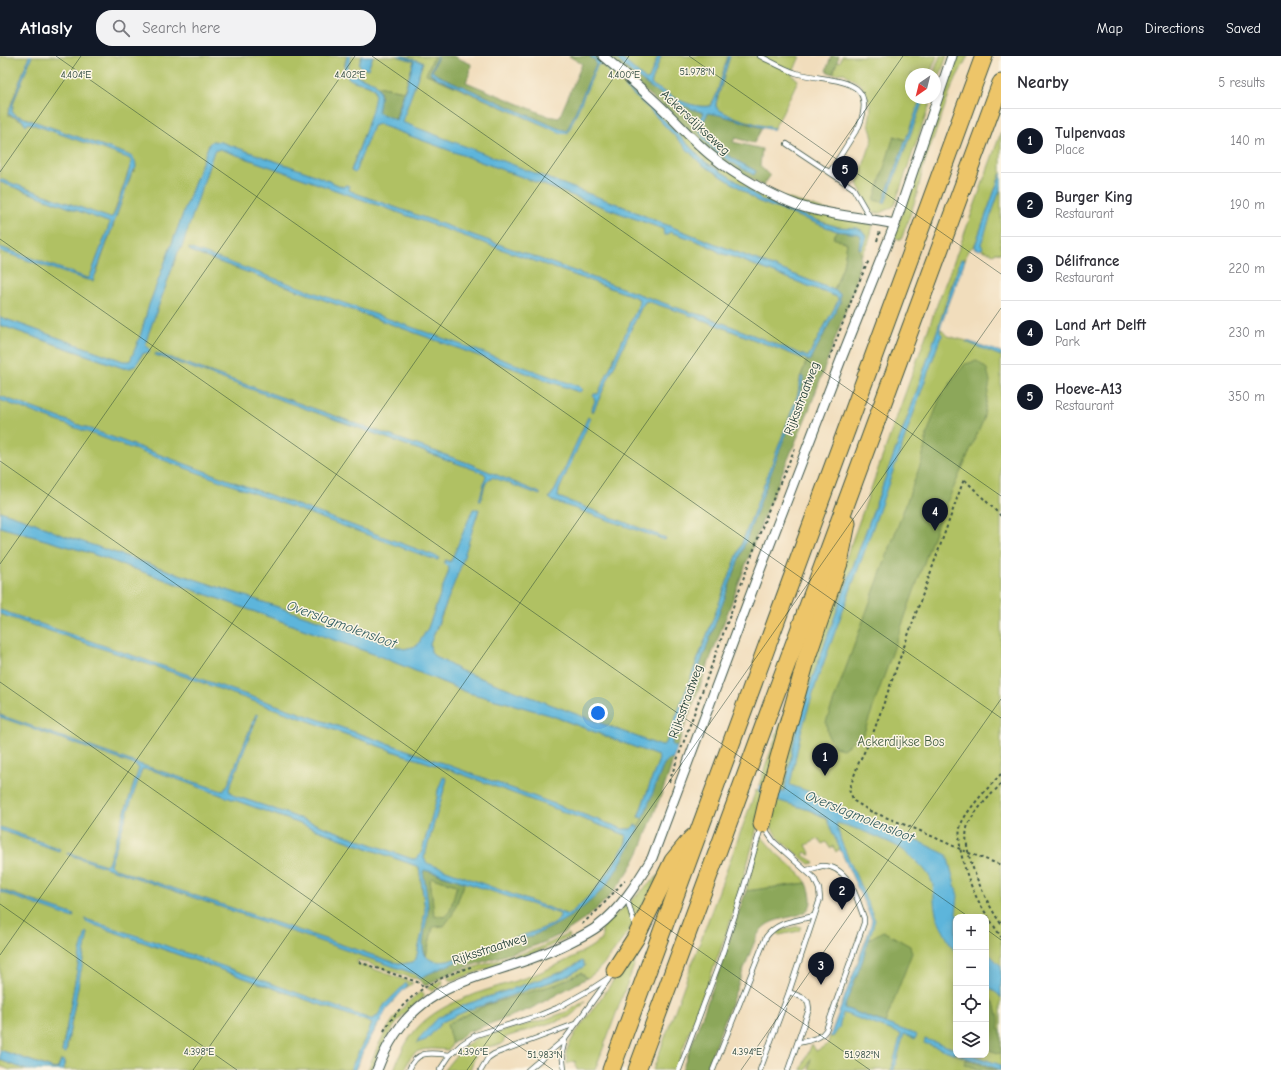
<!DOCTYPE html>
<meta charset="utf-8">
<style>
body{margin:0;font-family:"Comic Neue",sans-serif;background:#f2f2f3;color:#2b2b33}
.controls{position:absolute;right:12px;bottom:12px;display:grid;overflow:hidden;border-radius:8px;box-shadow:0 2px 10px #0003}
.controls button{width:36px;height:36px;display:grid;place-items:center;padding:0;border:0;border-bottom:1px solid #e1e1e2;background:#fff;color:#2b2b33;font:20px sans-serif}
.compass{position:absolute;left:905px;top:12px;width:36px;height:36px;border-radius:50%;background:#fff;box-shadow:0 2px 10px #0003;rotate:215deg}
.you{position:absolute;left:598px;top:657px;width:14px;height:14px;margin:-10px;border:3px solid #fff;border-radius:50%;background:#1a73e8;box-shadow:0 0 0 6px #1a73e833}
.badge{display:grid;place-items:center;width:26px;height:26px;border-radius:50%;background:#111827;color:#fff;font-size:13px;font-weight:700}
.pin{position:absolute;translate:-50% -33px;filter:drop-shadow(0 1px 2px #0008)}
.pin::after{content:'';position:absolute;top:21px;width:14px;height:12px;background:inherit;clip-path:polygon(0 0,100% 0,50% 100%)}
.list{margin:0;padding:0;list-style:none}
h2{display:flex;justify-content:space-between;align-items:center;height:52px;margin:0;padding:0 16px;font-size:17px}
h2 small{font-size:13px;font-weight:400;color:#7c7c81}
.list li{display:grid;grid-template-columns:26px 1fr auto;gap:12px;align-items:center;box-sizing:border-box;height:64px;padding:0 16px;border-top:1px solid #e1e1e2}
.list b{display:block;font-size:15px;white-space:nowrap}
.list p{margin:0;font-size:13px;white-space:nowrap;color:#7c7c81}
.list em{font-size:13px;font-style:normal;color:#7c7c81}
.icon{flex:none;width:22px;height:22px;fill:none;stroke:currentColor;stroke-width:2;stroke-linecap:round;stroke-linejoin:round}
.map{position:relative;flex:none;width:1001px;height:1014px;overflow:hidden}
header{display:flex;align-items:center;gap:24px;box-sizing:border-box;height:56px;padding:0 20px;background:#111827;color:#fff}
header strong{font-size:19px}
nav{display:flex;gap:22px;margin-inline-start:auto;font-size:14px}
.search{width:280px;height:36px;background:#f2f2f3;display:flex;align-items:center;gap:10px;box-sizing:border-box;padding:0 14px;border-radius:16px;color:#7c7c81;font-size:15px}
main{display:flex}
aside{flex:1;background:#fff}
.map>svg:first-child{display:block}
.green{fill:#b0c164;stroke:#687f4c;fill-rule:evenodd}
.forest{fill:#8ca75a;stroke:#567247;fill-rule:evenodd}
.water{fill:#5db5db;stroke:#3e7988;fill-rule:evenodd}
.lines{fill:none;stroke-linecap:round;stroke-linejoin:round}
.lane-casing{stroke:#3e5548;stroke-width:6}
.street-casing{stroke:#3e5548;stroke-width:11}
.highway-casing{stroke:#3e5548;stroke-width:19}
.path{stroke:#3e5548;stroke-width:2;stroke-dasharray:3 3;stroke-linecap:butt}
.lane{stroke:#fff;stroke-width:4.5}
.street{stroke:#fff;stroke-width:9}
.highway{stroke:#edc569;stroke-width:17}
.ticks{fill:none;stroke:#1f3d34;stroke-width:1;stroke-opacity:0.45}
.labels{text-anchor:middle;stroke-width:3;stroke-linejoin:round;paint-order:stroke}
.street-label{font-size:13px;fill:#1f3d34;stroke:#fcf5e5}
.park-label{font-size:13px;fill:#435e40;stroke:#fcf5e5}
.water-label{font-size:14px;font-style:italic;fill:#2e5b5e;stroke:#fcf5e5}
.ticks-label{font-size:10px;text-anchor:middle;fill:#1f3d34;stroke:#fcf5e5;stroke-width:3;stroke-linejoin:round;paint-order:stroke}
</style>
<header>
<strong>Atlasly</strong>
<div class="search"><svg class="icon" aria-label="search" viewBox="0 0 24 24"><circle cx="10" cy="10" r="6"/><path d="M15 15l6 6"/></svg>Search here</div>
<nav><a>Map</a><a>Directions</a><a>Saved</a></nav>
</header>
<main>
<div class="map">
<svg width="1001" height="1014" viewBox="0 0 1001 1014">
<rect width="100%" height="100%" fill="#fcf5e5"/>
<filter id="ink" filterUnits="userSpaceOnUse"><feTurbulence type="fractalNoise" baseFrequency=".025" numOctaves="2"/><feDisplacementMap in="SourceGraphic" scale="8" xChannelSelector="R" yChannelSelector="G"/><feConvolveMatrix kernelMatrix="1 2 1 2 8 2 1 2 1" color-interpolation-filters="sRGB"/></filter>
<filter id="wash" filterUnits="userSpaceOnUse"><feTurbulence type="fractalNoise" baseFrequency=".012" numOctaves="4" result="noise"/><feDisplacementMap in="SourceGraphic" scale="16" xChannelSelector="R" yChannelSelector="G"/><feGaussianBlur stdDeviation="0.9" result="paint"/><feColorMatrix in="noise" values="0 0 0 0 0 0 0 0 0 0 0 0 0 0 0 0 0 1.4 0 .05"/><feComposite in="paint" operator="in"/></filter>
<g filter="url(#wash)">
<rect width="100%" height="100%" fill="#f1ddbc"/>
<g class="green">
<polygon points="0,0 29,0 8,56 8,59 23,65 128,102 132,105 113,160 110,162 104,160 0,123"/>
<path d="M32 0H347C334 34 372 21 375 36 378 49 355 99 351 115L373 70 378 68 663 173 664 179H666L670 176C684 180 698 185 710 191 717 194 721 199 728 199L837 241 838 242V245L808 301 705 260 689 256 355 137 349 134V130L346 129 343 131 312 118 221 86 212 85 209 88 149 249 140 281 131 303 128 306 123 305 0 261V195L87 224 96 218 132 116 135 115C135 107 136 104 129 99L16 59 12 56 14 45Z"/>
<polygon points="351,0 362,0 360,8 368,13 373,0 397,0 414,5 404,35 377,30 375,27 350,17 347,14"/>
<polygon points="403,0 434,0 426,18 552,73 591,24 598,8 602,9 611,18 612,17 594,0 599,0 615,15 615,18 623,26 627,26 760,134 869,167 873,170 868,188 861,200 859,192 847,172 838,171 803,160 760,143 741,128 704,105 653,53 626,30 627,33 648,52 702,108 737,130 757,145 837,175 834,182 847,187 843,210 834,234 654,164 617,148 581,135 401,66 423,6"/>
<polygon points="619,0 658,0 649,23 646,25"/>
<path d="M661 0H728L716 40 710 50C689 53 668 38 651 28Z"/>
<path d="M730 0H800L792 19 798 24 782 58 774 72C760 69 726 61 716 51V48Z"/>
<polygon points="842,0 937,0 930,18 911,18 911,42 921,42 906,84 895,80 875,144 885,147 924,42 932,42 894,150 880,157 874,157 870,153 857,127 873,82 869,67 871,52 868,43 861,29 844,17 833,18 837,5 840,6"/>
<polygon points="940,0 947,0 935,33 935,18 933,18"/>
<polygon points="957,0 968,0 953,28 945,50 924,108 916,142 901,184 894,181"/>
<polygon points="1001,76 1001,117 976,186 974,190 968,194 965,204 963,203 953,224 935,281 913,346 812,623 796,675 785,732 781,736 778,735 818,580 938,246 961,187"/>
<path d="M220 93 633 240 639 243 638 250 598 338H594L595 345 591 355 593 356 641 252 645 246 647 245 698 262 807 304 800 322 798 338 770 413 666 687 661 690 459 614 433 599 431 596 430 588 442 559 479 454 451 505 445 504 444 507 449 512 448 517 428 572 417 590 404 593 59 478 35 467 0 455V344L438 504 433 499 0 340V269L123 312C135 314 136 307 142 299 144 296 147 295 150 293L145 289 149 276 178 196 182 189 212 101 214 95ZM189 194 579 336 197 198ZM156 299 171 302 468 407 540 437V439L493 421C484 423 483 437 481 445L486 420 484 417ZM588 361 590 362 559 434 558 441 666 482 665 484 560 447 550 440 555 434Z"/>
<polygon points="0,126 108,166 110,167 90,221 87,222 0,191"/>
<polygon points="1001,131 1001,197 996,196 994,198 982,194 980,188"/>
<path d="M940 272 947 280 967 285 1001 298V1014H809L811 1002 806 1014H801L812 988 816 995 827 989 830 980H831L873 864 833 771 830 755 788 735 805 651 940 277ZM956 861H986V999H956Z"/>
<polygon points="0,471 87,496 379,600 469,637 508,647 550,659 658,700 659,703 638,761 643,762 639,771 635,769 631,773 623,773 404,693 0,554"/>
<path d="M0 558 189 622 401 698 448 713 626 779C628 786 623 793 619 799 606 823 589 841 569 859L427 808 424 802 447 723 445 721 438 734 437 742 422 795C419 801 418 803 412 803L274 753 235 740 230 736 229 733 258 659 254 662 227 731 222 735 136 707 0 659Z"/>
<polygon points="788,646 766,731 759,729"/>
<path d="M0 661 135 709 139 712 108 808 106 809 69 797H67V798L418 919 420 922 418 923 412 922 358 904 357 907 413 927 406 932 408 929 377 960 373 963H370L89 864 86 866 369 966 372 968 350 1014H64V1005L58 1012 55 1013 0 994V836L74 859 0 833V774L59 795 60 793 0 771ZM88 877 85 891 66 997 62 996 81 893Z"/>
<polygon points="142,713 152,714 419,811 425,853 422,877 416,903 413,906 402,908 393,906 113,812 110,809"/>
<polygon points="756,734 758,734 764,740 754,784 737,845 723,887 675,1014 653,1014"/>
<path d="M771 742 809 754 826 762 841 792 836 796 833 790 830 792 826 786 822 788 819 783 806 789 811 799H810L805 796 803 799 815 806 814 807 809 808C798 798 773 782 770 767 768 760 770 750 771 742Z"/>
<polygon points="761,780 777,798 800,818 807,827 746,835"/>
<path d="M659 819C644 849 629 878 607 904 601 911 595 918 587 922L581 917 557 928 487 949 447 968 452 988 448 994C436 993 418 990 410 1002 408 1005 407 1010 405 1014H394C399 999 408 981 420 969 453 937 508 931 548 913 567 905 585 895 602 884V871ZM582 905 585 910 568 920 466 955 442 966 426 984 417 986 438 962 464 949 565 915Z"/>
<polygon points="432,822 457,829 450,855 444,861 433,859 432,839 430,824"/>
<path d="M465 826 560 858 559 863 554 868 533 876 448 905C440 906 432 908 426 900L433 871 452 859Z"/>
<polygon points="651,864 595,1014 577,1014 575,1005 567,1008 566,996 569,989 575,978 619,917"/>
<polygon points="798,870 801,871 799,875 779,879 777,877 780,875"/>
<polygon points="568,878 569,881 540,895 454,924 449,924 447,921 462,915 539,892"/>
<polygon points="442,924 443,926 442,929 432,935 427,932"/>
<path d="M422 935 424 939V941C420 945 414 948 409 953 392 969 380 992 372 1014H368C380 983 394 954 422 935Z"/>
<path d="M585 945 580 952 569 961 506 981 502 988C478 993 479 989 470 1014H444L462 992 477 982 543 964 569 955Z"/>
<polygon points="0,1004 27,1014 10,1014 0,1010"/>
</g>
<g class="forest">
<polygon points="434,0 437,0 430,17 435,21 426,18"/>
<polygon points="438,0 453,0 471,8 470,16 466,26 536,55 548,60 559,62 582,8 569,0 589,0 597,6 567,75 557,72 437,19 432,16"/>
<path d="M612 0H614C641 27 667 45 704 57L698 68 699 74 716 96 754 119 756 115C744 109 700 86 701 71 701 67 706 61 708 57L719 59 762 72 754 87 735 82 733 86 762 93 760 110 770 120 763 130 720 104 611 4Z"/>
<polygon points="831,0 839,0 833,18 826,15"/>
<polygon points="377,30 404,35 395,64 377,56 381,37"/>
<polygon points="894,80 906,84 883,146 874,144"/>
<polygon points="837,175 859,178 861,180 859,192 861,200 855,229 809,354 766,455 677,691 672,689 672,684 800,339 803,321 801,320 800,322 807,304 810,305 840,247 840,238 834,234 843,210 847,187 833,182"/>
<polygon points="977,305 987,313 990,325 983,365 938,467 864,677 843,693 835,691 828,680 826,666 922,404 927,378 939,344 954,322 965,308"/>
<path d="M673 703C669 721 661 738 655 755 650 767 646 780 641 792 621 837 583 872 537 889 512 898 486 904 461 913 449 917 437 923 425 930L418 923 449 908 507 887 534 879 554 870 601 834 612 821 639 771 664 708 668 704Z"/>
<path d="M424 814 465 826 452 859 444 870 433 871 426 900 422 890 428 853 423 816ZM432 822 457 829 450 855 444 861 434 859 432 839 430 824Z"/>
<path d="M807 827C824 869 784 855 765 870 757 876 754 888 750 897L706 1014H682L716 923 746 835Z"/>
<polygon points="883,875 910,890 912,897 885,967 844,952 869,883"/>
<polygon points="581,917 587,922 530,953 468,976 452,988 447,968 487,949 557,928"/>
<path d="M986 938C996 949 1001 959 998 973L1001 975V998L986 993Z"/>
<polygon points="966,1003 996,1014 977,1014 976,1012 964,1008"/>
</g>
<g class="water">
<path d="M29 0H32L14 45 12 56 16 59 129 99C135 103 136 105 136 112L132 116 93 225 74 220 0 195V191L87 222 90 221 107 175 110 167 108 166 0 126V123L110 162 113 160 116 154 132 105 128 102 32 68 29 67 26 69 21 63 8 58Z"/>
<path d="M347 0H351L347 14 350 17 375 27C383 36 380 45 378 56L379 57 396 64 414 5 397 0H403L423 6 402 66 581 135 617 148 654 164 834 234 840 238V247L810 305 698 262 647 245 645 246 641 252 593 356 591 355 595 345 593 340 594 338H598L638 250 639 243 633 240 220 93 214 95 182 191 178 196 149 276 145 289 150 293 149 296 142 298C138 307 134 314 123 312L0 269V261L123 305H130L140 281 149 249 209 88 212 85 221 86 312 118 343 131 346 129 349 130V134L355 137 689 256 705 260 808 301 838 245V242L837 241 728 199C721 199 717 194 711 191 698 185 684 180 670 176L666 179H664L663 173 378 68 373 70 355 117 351 115C355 103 380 40 374 33 366 23 350 31 344 15Z"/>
<polygon points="362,0 373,0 368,13 362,12 359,8"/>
<polygon points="437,0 438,0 432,15 437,19 557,72 567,75 596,8 595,4 589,0 594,0 612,17 611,18 602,9 598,8 568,77 561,77 435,21 430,17"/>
<path d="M616 0H619L646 24 649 23 658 0H661L651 28C668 38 689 53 710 50L716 40 728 0H730L716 47V51C726 61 760 69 774 72L773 74C751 69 730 60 708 57 706 61 702 67 701 71 700 86 744 109 756 115L754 119C737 109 705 93 699 74 697 68 702 62 704 57 667 45 642 28 615 1Z"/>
<polygon points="626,30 653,53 704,105 741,128 760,143 821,166 838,171 856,172 862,174 866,180 865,185 861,193 859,192 861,180 859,178 837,175 757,145 737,130 701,108 648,52 627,33 625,31"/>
<polygon points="921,42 924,42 885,147 883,146"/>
<polygon points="1001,117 1001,131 981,188 983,192 980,194 974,192"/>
<polygon points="189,192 580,331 583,334 579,336 197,198 189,194"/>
<path d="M961 203 965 204 940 272V277L942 278V280L940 283 860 508 817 625 801 676 790 729 810 736 845 759 886 772 924 788 947 799 958 840 956 858 959 861H956V897C949 887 937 865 935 853 933 844 935 834 932 826 928 814 913 802 903 794 892 786 850 769 836 767L841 785 875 864 862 906 844 952 917 979 915 983 904 978 894 1014H891L901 978 843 957 839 972 833 981 830 980 867 882 872 864 826 762 809 754 764 740 758 734 760 729 781 736 784 735 785 732 796 675 812 623 913 346 935 281Z"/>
<polygon points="967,285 1001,296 1001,300 966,286"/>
<path d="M156 297 468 407 540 437V439L492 421C484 424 483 438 481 445H479L486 420 484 417 170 304 155 299Z"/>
<polygon points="801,320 803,321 803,323 800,339 672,684 672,689 677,691 673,703 668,704 664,708 643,762 638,761 659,703 658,700 550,659 508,647 469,637 379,600 87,496 0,471 0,455 35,467 59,478 404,593 417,590 428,572 448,517 449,512 444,507 445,504 449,506 451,505 473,453 479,453 461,510 430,588 431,596 433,599 459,614 661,690 666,687 770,413 798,338"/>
<polygon points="0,340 433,499 439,502 438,504 433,503 0,344"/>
<polygon points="588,361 591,362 559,434 558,441 666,482 665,484 553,445 549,442 555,434"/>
<path d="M0 554 404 693 623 773H631L635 769 639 771C628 792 618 816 602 834 583 854 559 869 534 879 523 883 512 885 502 889 474 899 446 909 420 922L418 919 67 798V797H69L106 809 108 808 139 712 135 709 0 661V659L136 707 222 735 227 731 256 658 258 659 229 733 230 736 235 740 274 753 412 803C418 803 419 801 422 795L437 742 438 734 443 721 447 723 424 802 427 807 568 859C589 842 606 823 619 799 623 793 628 786 626 779L448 713 401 698 189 622 0 558ZM142 713 152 714 419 811 425 853 422 877 416 903 413 906 403 908 393 906 113 812 110 809ZM424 814 437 817 560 858 559 863 554 868 533 876 448 905C409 910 427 876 428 853 428 841 425 828 423 816Z"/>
<polygon points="0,771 60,793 59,795 0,774"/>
<polygon points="0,834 72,858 74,859 73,862 0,836"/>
<polygon points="85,863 150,884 370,963 373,963 377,960 385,948 406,927 408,929 388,951 363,995 355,1014 350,1014 372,968 369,966 86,866"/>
<polygon points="86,876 88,877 66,995 66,997 63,997 62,996 81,893"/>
<polygon points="986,895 1001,910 1001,942 998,938 986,930"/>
<polygon points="582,905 585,910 568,920 466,955 442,966 426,984 417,987 422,979 438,962 464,949 565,915"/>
<polygon points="925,983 956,993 956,998 924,987"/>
<polygon points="0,994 54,1013 58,1012 61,1004 64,1005 64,1014 27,1014 0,1004"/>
<polygon points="958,999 972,999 1001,1009 1001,1014"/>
</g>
</g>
<g filter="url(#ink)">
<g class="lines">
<defs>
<g id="lane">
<path d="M760 0C772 6 784 13 796 17 829 27 880 18 859 70L830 116"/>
<polyline points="787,88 853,132 871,163"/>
<polyline points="627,842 635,871"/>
<path d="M798 987C808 984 820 984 826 974L864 867V862C857 843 849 809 822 810 817 811 812 813 807 814"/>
<path d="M409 1014C417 993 431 997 450 999"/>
<polyline points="440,1014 450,999 462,988 476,979 540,959 557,952 593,932 610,921"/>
<polyline points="481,1014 488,1002 494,998 575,968"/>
<polyline points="528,1014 565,983"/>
<polyline points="564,1014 562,996 565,983 608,924"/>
<polyline points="679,1014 720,905 743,834 761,771"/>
<path d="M713 1014 766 881C778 865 795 865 814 860"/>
<polyline points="760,1014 789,936 820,843 819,833 814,822 774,786 763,770"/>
<polyline points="788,1014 809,953 808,946 804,942 789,936"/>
</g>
<g id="street">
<path d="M603 0C622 16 642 33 660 50 678 67 694 86 713 101 735 119 770 139 797 149 829 160 863 161 895 168"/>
<path d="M377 1014C414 915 489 927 568 887 578 882 589 877 597 871 621 853 637 827 652 802L755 527 842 301 895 168 952 0"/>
</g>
<g id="highway">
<polyline points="762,768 770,734 807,601 839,507 847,467"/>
<polyline points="615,914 635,883 673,805 692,782"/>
<polyline points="611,1014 984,0"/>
<polyline points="637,1014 1001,27"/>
</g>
</defs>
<use href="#lane" class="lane-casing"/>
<use href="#street" class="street-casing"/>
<use href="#highway" class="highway-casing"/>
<g class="path">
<polyline points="877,185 880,175 881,175"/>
<polyline points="829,303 857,230 869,204"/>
<polyline points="1001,460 964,423 871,683 859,706 849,734 854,745 870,755 918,774 969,797 1001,809"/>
<path d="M1001 718C989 731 970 750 962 766 954 783 966 819 974 836 981 852 992 866 1001 881"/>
<polyline points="669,726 768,455 795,392"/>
<path d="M1001 728C992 738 973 756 968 769 959 793 987 848 1001 868"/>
<polyline points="582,868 599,853 625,824"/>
<polyline points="359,906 420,927 424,933"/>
<path d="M384 975C406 938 434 922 474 910"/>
</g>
<use href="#lane" class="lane"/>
<use href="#street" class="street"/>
<use href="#highway" class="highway"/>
</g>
</g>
<path class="ticks" d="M56 0 1001 662M372 0 1001 440M689 0 1001 218M0 116 81 0M0 183 969 861M0 405 870 1014M0 508 355 0M0 626 553 1014M0 848 237 1014M986 873 1001 884M0 899 629 0M193 1014 903 0M467 1014 1001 252M741 1014 1001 643"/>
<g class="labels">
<g class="street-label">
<text transform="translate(696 66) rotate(43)" y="5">Ackersdijkseweg</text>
<text transform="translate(801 342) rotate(-69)" y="5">Rijksstraatweg</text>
<text transform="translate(685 645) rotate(-70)" y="5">Rijksstraatweg</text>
<text transform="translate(489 892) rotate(-18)" y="5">Rijksstraatweg</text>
</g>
<g class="park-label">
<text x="901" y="690">Ackerdijkse Bos</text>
</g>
<g class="water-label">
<text transform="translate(342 568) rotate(20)" y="5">Overslagmolensloot</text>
<text transform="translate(860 760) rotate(22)" y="5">Overslagmolensloot</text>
</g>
</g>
<g class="ticks-label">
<text x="697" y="19">51.978°N</text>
<text x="76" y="22">4.404°E</text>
<text x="350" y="22">4.402°E</text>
<text x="624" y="22">4.400°E</text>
<text x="199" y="999">4.398°E</text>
<text x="473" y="999">4.396°E</text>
<text x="747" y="999">4.394°E</text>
<text x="545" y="1002">51.983°N</text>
<text x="862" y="1002">51.982°N</text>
</g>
</svg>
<div class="controls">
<button>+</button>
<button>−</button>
<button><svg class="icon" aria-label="locate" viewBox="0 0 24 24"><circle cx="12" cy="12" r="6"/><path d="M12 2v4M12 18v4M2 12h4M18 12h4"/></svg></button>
<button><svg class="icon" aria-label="layers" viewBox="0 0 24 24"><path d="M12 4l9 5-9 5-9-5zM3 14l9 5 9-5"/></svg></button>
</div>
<svg class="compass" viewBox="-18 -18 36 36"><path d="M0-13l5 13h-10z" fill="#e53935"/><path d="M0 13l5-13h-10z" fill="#7c7c81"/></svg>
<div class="you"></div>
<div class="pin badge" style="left:825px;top:720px">1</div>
<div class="pin badge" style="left:842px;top:854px">2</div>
<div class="pin badge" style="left:821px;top:929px">3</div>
<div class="pin badge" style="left:935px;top:475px">4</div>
<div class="pin badge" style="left:845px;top:133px">5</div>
</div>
<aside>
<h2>Nearby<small>5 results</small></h2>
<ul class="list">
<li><span class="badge">1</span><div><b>Tulpenvaas</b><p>Place</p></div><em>140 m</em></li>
<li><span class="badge">2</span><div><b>Burger King</b><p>Restaurant</p></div><em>190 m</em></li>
<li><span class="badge">3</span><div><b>Délifrance</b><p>Restaurant</p></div><em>220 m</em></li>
<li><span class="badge">4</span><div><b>Land Art Delft</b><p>Park</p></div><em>230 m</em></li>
<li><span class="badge">5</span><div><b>Hoeve-A13</b><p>Restaurant</p></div><em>350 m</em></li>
</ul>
</aside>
</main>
